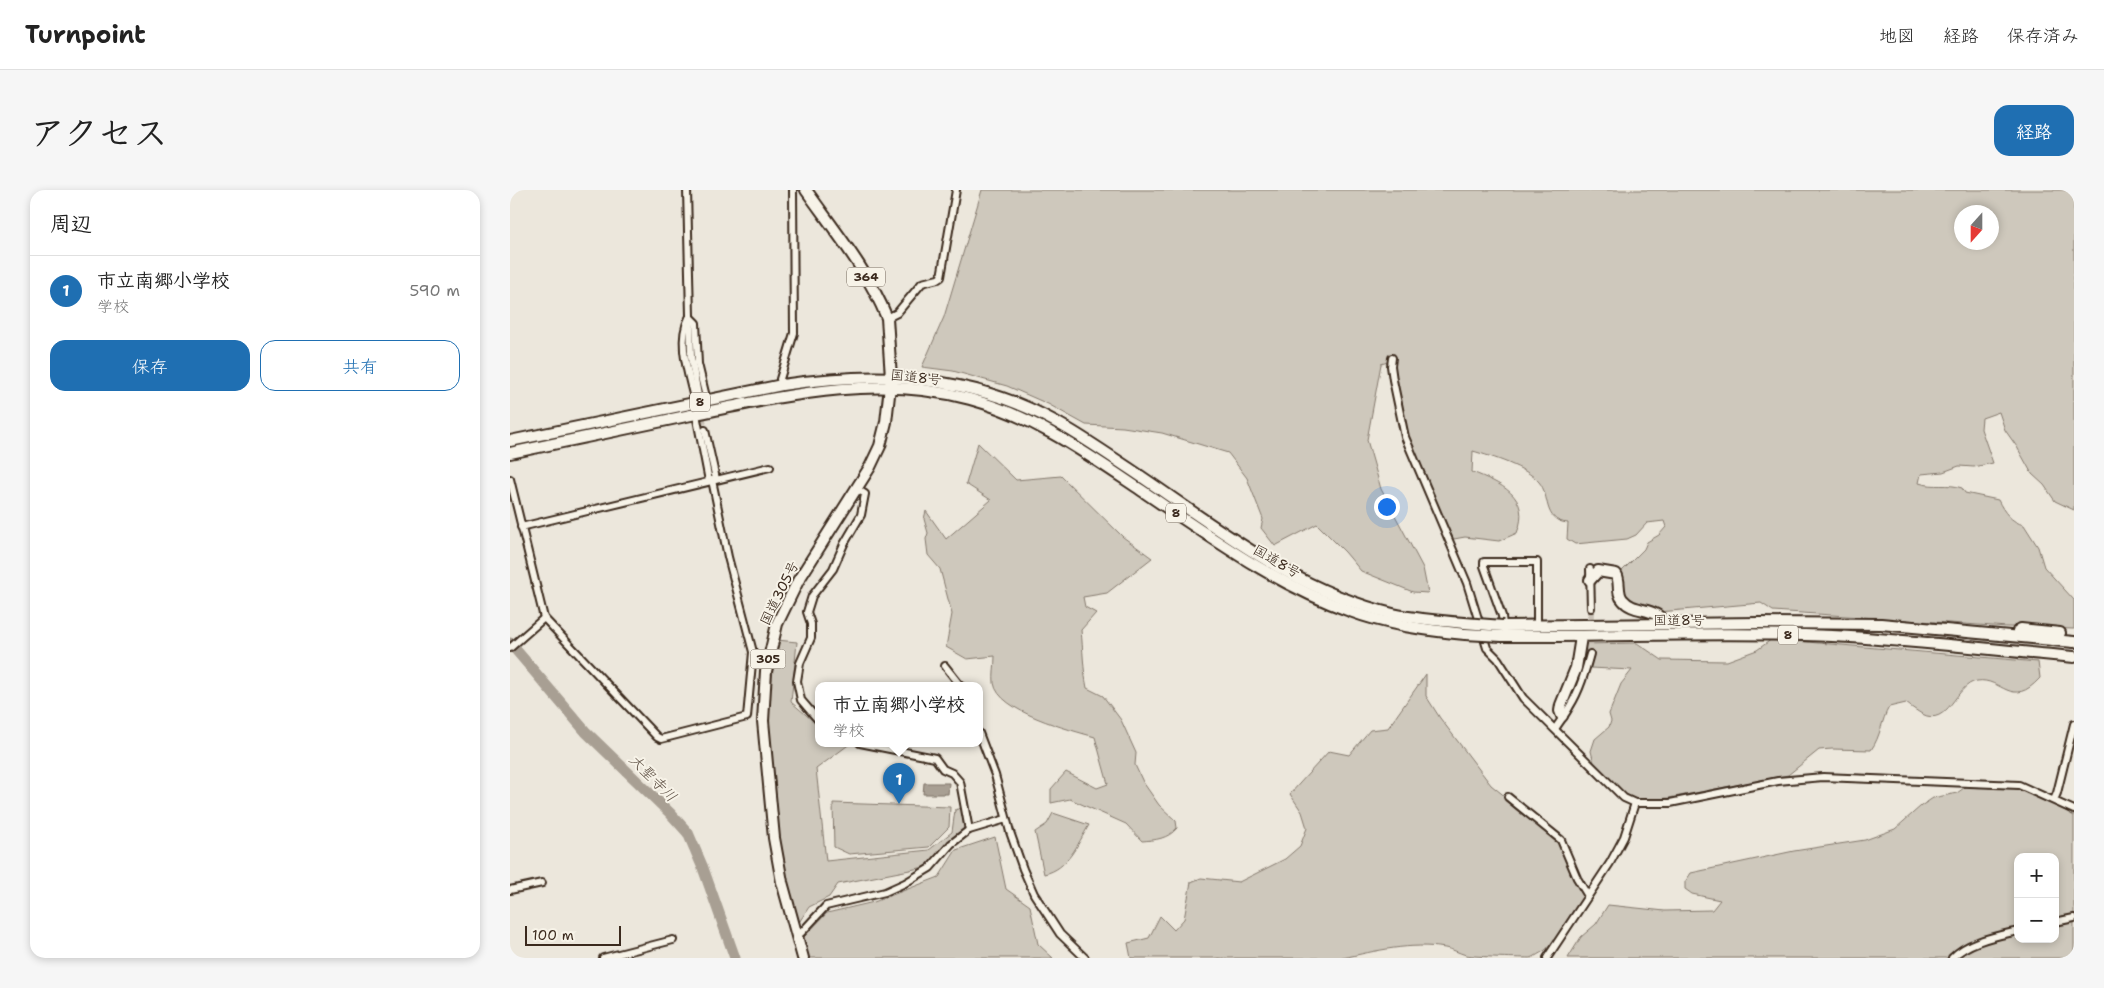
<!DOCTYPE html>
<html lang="ja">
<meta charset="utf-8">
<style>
body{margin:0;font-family:"Shantell Sans","Klee One",sans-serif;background:#f6f6f6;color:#222}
.controls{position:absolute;right:15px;bottom:15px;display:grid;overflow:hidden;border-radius:10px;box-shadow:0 2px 8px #0003}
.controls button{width:45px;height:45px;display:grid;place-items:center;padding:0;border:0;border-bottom:1px solid #e0e0e0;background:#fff;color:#222;font:25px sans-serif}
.compass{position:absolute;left:1444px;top:15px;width:45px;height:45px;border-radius:50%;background:#fff;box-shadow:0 2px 8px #0003;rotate:201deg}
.scale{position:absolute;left:15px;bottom:12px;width:96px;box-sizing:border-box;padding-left:5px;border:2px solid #3b2a1e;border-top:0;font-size:14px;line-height:18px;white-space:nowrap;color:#3b2a1e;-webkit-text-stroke:4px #f7f3e8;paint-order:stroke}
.you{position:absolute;left:876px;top:316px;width:18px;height:18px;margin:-12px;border:4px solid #fff;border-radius:50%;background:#1a73e8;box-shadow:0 0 0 8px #1a73e833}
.badge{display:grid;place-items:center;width:32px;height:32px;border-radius:50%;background:#1f6fb2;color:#fff;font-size:16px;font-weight:700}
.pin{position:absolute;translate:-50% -41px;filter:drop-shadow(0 1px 2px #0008)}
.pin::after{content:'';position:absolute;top:26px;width:18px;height:15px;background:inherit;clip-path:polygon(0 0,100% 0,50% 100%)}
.popup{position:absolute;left:305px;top:492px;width:168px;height:65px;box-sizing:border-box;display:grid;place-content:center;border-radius:10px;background:#fff;filter:drop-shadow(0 1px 4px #0005);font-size:16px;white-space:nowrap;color:#767676}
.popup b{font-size:19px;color:#222}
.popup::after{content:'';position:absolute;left:50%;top:100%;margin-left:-10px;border:10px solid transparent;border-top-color:#fff}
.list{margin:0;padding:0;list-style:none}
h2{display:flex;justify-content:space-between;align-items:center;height:65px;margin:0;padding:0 20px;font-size:21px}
h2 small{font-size:16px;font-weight:400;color:#767676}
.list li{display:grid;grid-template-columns:32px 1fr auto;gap:15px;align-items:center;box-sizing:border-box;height:70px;padding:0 20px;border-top:1px solid #e0e0e0}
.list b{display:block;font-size:19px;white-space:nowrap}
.list p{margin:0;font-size:16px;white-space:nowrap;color:#767676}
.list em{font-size:16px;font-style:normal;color:#767676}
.actions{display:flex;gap:10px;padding:15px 20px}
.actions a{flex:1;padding:11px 0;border:1px solid #1f6fb2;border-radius:15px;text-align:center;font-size:18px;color:#1f6fb2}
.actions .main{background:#1f6fb2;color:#fff}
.map{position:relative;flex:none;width:1564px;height:768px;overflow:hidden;border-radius:15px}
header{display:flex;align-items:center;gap:30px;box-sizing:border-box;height:70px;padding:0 25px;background:#fff;border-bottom:1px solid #e0e0e0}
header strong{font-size:24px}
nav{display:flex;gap:28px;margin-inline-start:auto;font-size:18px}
.intro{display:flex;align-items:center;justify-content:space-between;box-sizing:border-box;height:120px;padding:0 30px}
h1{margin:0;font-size:35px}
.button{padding:12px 22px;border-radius:15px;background:#1f6fb2;color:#fff;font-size:18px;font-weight:700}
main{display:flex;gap:30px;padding:0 30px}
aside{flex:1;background:#fff;border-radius:15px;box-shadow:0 2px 8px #0003}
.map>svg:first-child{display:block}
.green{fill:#cec8bc;stroke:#84796d;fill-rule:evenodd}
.water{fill:#a89f93;stroke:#7c7064}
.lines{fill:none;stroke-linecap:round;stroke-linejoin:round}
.river{stroke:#a89f93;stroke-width:11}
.minor-tunnel{stroke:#c9c1b6;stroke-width:6;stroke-dasharray:6 3;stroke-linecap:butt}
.minor-casing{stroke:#3b2a1e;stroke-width:10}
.trunk-casing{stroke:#3b2a1e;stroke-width:14}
.minor{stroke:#f7f3e8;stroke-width:6}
.trunk{stroke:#f7f3e8;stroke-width:10}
.trunk-bridge-casing{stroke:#3b2a1e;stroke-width:14;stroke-linecap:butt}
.trunk-bridge{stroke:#f7f3e8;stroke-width:10}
.labels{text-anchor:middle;stroke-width:4;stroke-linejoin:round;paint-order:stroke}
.shield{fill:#f7f3e8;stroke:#73665b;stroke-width:1}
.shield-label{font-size:12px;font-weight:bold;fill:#3b2a1e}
.street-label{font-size:14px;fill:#3b2a1e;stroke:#f7f3e8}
.water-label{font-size:15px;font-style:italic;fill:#615347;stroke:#f7f3e8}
</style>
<header>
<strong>Turnpoint</strong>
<nav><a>地図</a><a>経路</a><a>保存済み</a></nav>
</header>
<div class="intro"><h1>アクセス</h1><a class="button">経路</a></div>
<main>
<aside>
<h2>周辺<small></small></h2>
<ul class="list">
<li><span class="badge">1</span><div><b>市立南郷小学校</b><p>学校</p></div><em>590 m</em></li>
</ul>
<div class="actions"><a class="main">保存</a><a>共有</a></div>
</aside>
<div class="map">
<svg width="1564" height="768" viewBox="0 0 1564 768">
<rect width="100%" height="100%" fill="#ece7dc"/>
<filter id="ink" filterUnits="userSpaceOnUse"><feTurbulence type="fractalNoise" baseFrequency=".02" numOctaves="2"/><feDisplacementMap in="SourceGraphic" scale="10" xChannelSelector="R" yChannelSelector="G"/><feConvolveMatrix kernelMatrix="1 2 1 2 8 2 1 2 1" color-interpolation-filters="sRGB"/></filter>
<g filter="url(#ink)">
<g class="green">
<path d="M472 0H1564V320L1545 311 1534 295 1522 284 1507 257 1495 240 1489 222 1472 228 1471 239 1483 273 1464 277 1449 276 1433 282 1411 284 1409 293C1424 298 1438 293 1452 298L1455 303 1488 310C1494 322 1501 332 1514 335L1528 357 1534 377 1564 410V439L1498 437 1263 421 1251 413 1149 422 1120 413 1113 405 1110 383 1134 359 1137 352 1149 345 1156 337 1154 331 1137 333 1126 345 1117 349 1065 354 1057 349 1058 333C1032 331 1041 306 1029 292 1016 277 983 267 963 261L962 282C990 293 1022 306 1007 343L989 351 955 347 944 349 926 318 895 239 882 175 878 172 871 174 857 250 871 299 913 378 918 403 903 402 851 381 835 362 807 334 765 356 751 338 753 329 737 288 718 263 652 243 613 237 576 235 538 214 497 196 443 181 412 177 434 127ZM1452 22H1482V52H1452Z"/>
<path d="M468 253 506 290 551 286 613 347 642 368 597 403 573 407 575 417 586 423 571 440C573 459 573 479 577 498L593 506 611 530 626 563 625 575 633 592 649 615 666 631 667 638C658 649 645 650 632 651L616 634 560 609 541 613V599L556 582 587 598 598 594 585 547C561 540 488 522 484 493 483 485 485 475 485 466L457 469 436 457 442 424 430 379 418 365 416 349 418 343 414 329 416 321 436 349 481 310 456 294Z"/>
<path d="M1262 449 1528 472 1530 488C1501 520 1492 487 1467 491 1445 494 1439 538 1412 524 1407 521 1401 517 1396 513L1379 517C1371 531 1371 546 1361 560L1322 559 1309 560 1278 585 1159 608 1131 610 1119 607 1084 573 1081 561 1085 549 1099 537 1101 531 1099 524 1111 494 1122 480 1080 478 1084 463 1073 459 1075 454 1127 453 1152 470 1217 471 1247 460Z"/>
<polygon points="267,450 287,452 281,512 309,536 309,553 341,553 306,579 316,671 419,660 442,642 445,620 451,618 454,638 415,677 328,694 319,707 299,717 288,734 266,654 256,533"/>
<path d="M916 484V506L930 528 981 595 1048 649 1076 707C1064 720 1046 752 1034 761 1030 763 1024 767 1021 768 1014 768 965 767 956 765 949 763 942 759 935 758 902 752 864 761 833 768H621L618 753 639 748 650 726 664 740 674 729 681 692 691 688 729 692 775 669 790 656 797 638 792 622 780 604 819 561 839 565 860 540 878 538Z"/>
<path d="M1458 595 1505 598 1538 611 1564 626V768H1058L1071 747 1086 734 1098 715 1155 721 1202 720 1210 710 1182 704 1175 699V692L1181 683 1284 661 1355 650 1385 639 1411 616 1423 608 1447 603ZM1508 667H1545V749H1508Z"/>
<polygon points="323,613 440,617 439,637 419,657 339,664 324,657"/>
<path d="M543 623 579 635C567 655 558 679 534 684L525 642 537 634Z"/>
<polygon points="485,647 496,699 520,716 528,754 543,768 298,768 292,749 317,723 364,712 429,687 446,660"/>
</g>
<polygon class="water" points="414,593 439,593 438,604 413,604"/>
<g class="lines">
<polyline class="river" points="0,453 76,542 160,623 178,643 193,678 225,768"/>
<g class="minor-tunnel">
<polyline points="191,219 195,240"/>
<polyline points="1080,464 1081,418"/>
</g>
<defs>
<g id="minor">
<polyline points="177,0 181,167 188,205"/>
<polyline points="180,127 186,133 188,174 197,211"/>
<path d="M179 128C166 153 180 188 185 213"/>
<polyline points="377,128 387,123 412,93 428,89 431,87 446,0"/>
<polyline points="882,168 881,176 883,190 895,247 957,393 977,458 988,469 1013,508 1114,608 1125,613 1160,613 1268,591 1313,587 1509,595 1564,620"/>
<polyline points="272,195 270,189 284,143 283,0"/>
<polyline points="186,224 199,291"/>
<polyline points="195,240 206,289"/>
<polyline points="0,289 34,428 147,547 151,549 237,527 243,462 218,367 202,290"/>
<polyline points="11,337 260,277"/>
<polyline points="1080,379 1081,418"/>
<polyline points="993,436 992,426 974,376 974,372 1027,372 1027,435"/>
<polyline points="0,458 34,428"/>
<polyline points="435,476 450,495"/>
<polyline points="309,531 291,510 287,491 290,473 301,448 301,434 297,422 302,406 323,379 334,354 351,325 355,304 347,299"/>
<path d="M1045 539C1050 531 1056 524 1060 516 1070 500 1075 482 1080 464"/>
<polyline points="469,543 485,585 500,642 513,679 524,704 550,744 575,768"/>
<polyline points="350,553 425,568 433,579 442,583 450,592 459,640"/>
<polyline points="998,607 1051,650 1067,688 1078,706"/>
<polyline points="1544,610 1547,603 1564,534"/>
<polyline points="0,700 32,693"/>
<polyline points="1545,732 1564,728"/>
<polyline points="286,742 291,743 316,716 375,702 395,693 420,678 441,654 459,640 496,629"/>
<polyline points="93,768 163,750"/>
<polyline points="1037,768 1100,673 1114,647 1125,613"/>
<path d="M1442 768C1458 751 1487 746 1508 741"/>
</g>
<g id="trunk">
<path d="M0 251 272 195C353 183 429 183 506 213 549 230 585 256 623 281 705 336 785 401 883 424 906 429 930 431 954 433"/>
<path d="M0 263C60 250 121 238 181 225 273 206 367 183 460 209 526 227 576 263 631 300 698 345 764 394 840 421 877 435 916 440 955 444"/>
<path d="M1080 390 1088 381 1106 384C1111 391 1106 403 1113 410 1122 421 1136 418 1147 425 1150 427 1152 431 1155 434"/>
<polyline points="993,436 1249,433 1371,434 1564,452"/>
<polyline points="1508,441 1511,439 1550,443"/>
<path d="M992 446C1102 447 1212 441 1322 446 1403 450 1484 460 1564 467"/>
<polyline points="1052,526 1050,521 1051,515 1066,478 1071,447"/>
<path d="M293 768 272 692 264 648 253 531 256 481 267 434 288 391 360 277 370 256 376 232 381 187 377 128C358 81 325 41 296 0"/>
</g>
</defs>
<use href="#minor" class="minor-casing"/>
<use href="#trunk" class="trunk-casing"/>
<use href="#minor" class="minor"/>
<use href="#trunk" class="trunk"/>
<defs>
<g id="trunk-bridge">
<polyline points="954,433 993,436"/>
<polyline points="955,444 992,446"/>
</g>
</defs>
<use href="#trunk-bridge" class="trunk-bridge-casing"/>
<use href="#trunk-bridge" class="trunk-bridge"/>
</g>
</g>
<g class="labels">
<g class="shield">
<rect x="337" y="77.5" width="38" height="19" rx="4"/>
<rect x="180" y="202.5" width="20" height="19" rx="4"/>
<rect x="656" y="313.5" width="20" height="19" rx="4"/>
<rect x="1268" y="435.5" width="20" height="19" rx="4"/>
<rect x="240.5" y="459.5" width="35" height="19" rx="4"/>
</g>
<g class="shield-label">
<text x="356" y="91">364</text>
<text x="190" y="216">8</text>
<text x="666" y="327">8</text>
<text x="1278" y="449">8</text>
<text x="258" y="473">305</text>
</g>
<g class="street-label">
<text transform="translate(406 187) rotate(6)" y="5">国道8号</text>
<text transform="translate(767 371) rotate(30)" y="5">国道8号</text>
<text transform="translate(269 403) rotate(-64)" y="5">国道305号</text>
<text x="1169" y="435">国道8号</text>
</g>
<g class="water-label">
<text transform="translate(143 588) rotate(45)" y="5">大聖寺川</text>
</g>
</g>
</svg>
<div class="controls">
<button>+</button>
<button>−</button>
</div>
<svg class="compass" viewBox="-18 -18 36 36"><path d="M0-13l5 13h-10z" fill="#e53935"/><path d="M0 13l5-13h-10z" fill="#767676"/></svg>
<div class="scale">100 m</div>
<div class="you"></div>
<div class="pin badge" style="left:389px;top:614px">1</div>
<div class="popup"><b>市立南郷小学校</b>学校</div>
</div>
</main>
